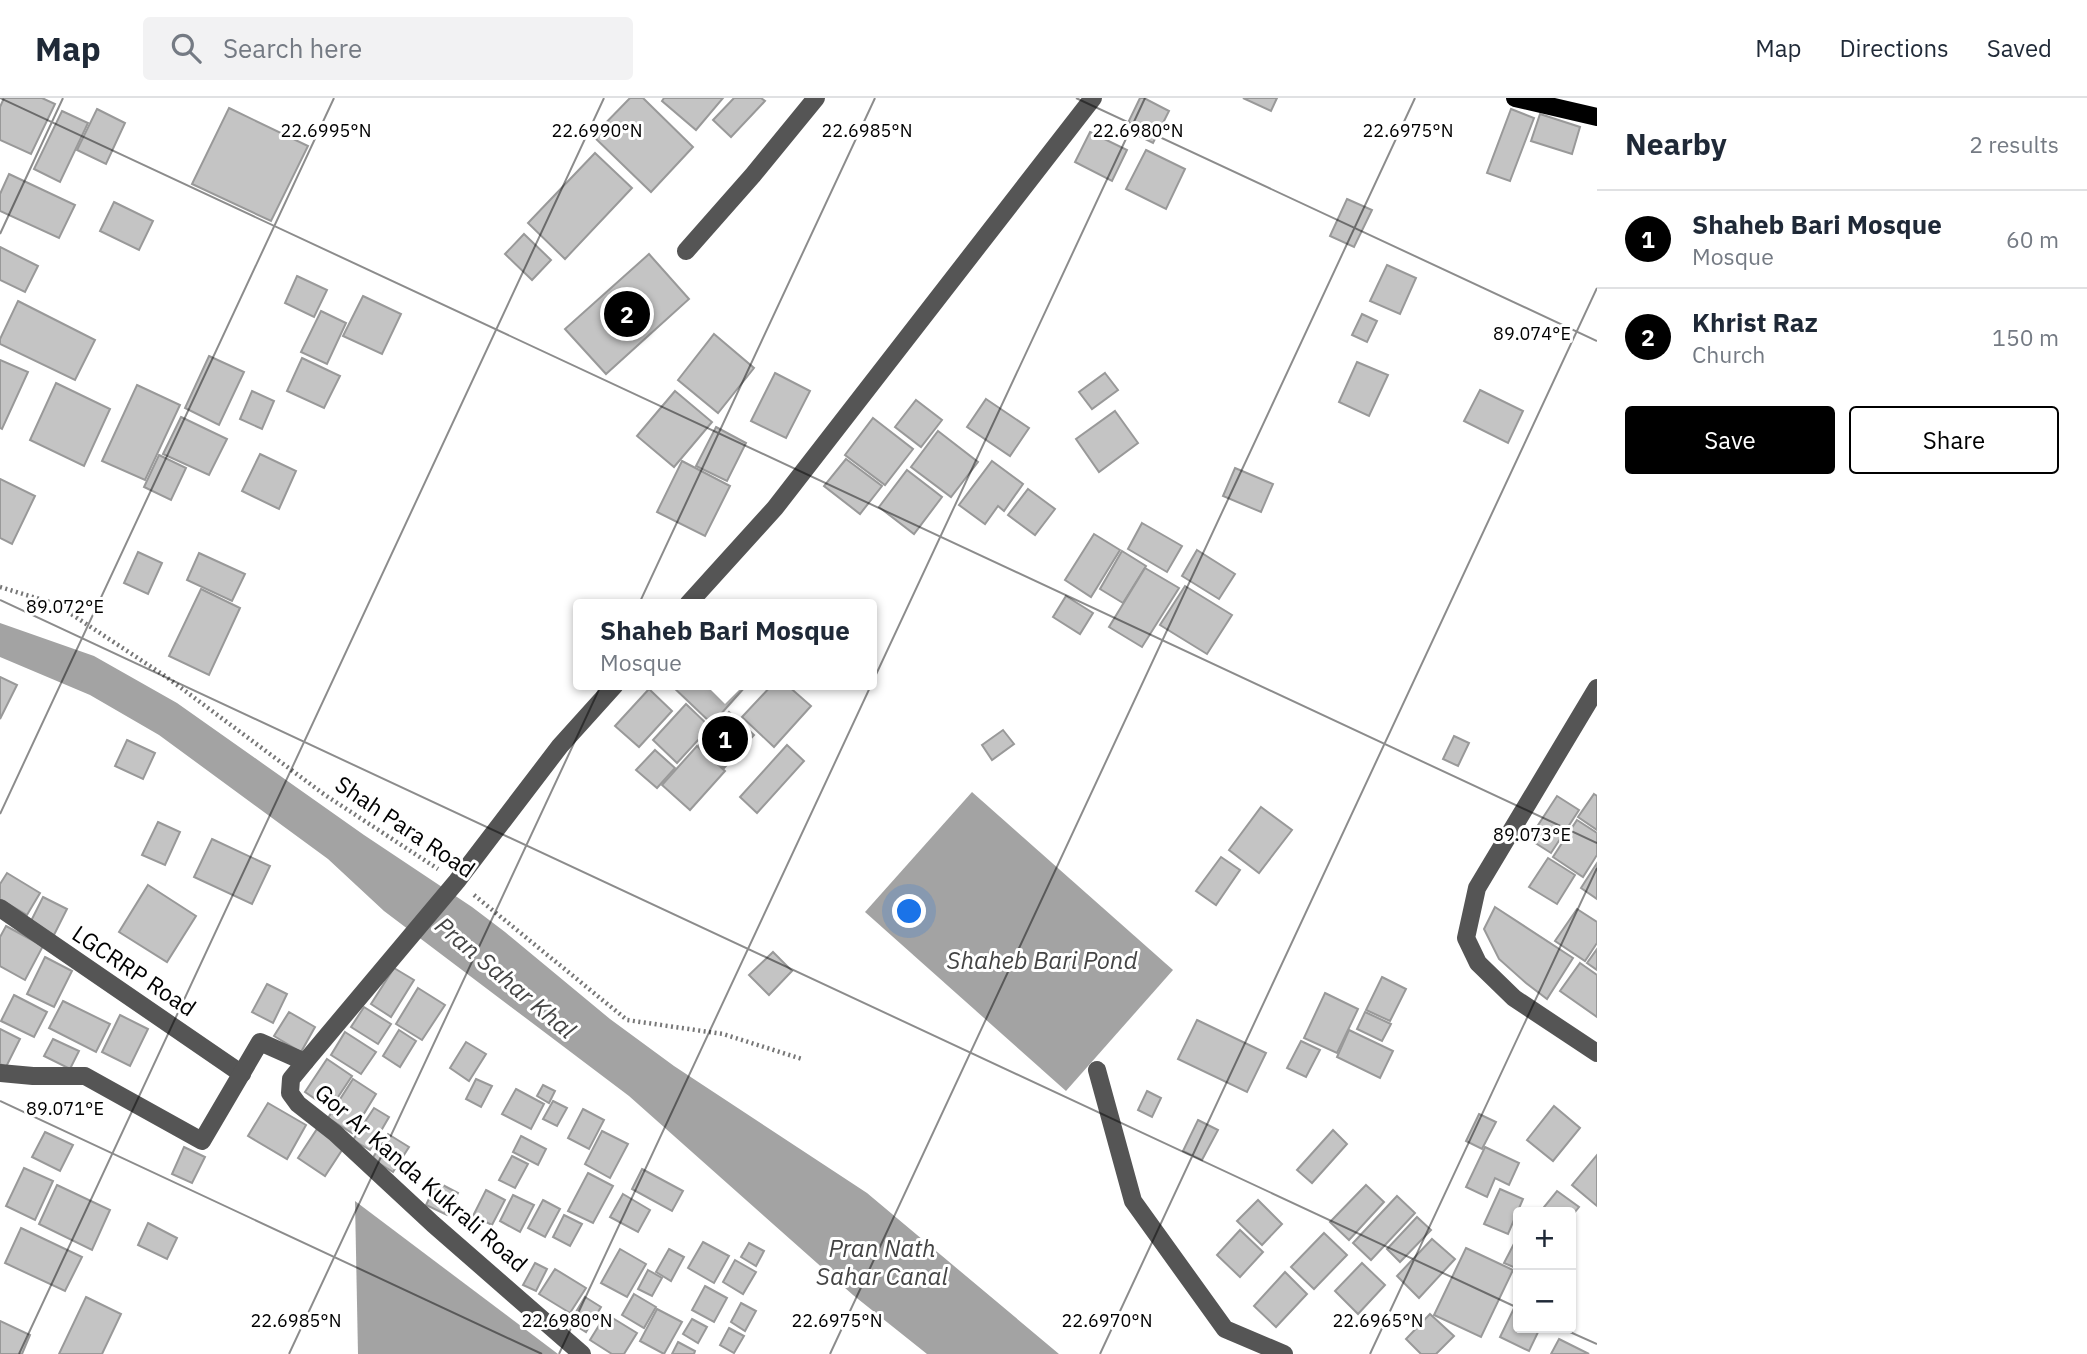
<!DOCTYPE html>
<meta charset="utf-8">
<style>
body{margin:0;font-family:"IBM Plex Sans",sans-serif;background:#f2f2f3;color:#1f2937}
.controls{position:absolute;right:21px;bottom:21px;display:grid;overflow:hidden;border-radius:7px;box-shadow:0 2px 5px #0004}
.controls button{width:63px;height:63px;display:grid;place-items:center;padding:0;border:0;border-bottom:2px solid #e0e1e3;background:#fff;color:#1f2937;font:35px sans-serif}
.you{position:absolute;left:910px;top:814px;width:24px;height:24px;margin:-18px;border:5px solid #fff;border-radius:50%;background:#1a73e8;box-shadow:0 0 0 10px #1a73e833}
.badge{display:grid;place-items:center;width:46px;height:46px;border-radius:50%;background:#000;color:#fff;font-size:23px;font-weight:700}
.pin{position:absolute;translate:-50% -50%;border:4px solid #fff;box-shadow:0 2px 7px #0006}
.popup{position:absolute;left:573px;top:501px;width:304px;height:91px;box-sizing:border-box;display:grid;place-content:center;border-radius:7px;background:#fff;filter:drop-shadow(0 2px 5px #0005);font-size:23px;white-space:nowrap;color:#747a83}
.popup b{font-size:26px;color:#1f2937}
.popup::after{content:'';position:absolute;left:50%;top:100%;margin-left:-14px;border:14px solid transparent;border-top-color:#fff}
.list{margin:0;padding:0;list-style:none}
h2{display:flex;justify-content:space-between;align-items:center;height:91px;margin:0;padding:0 28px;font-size:30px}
h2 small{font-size:23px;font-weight:400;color:#747a83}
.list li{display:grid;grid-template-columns:46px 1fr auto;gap:21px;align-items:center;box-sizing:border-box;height:98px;padding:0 28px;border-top:2px solid #e0e1e3}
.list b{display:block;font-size:26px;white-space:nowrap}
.list p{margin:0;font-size:23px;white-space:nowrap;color:#747a83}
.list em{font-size:23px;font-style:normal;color:#747a83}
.actions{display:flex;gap:14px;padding:21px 28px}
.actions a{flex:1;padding:16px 0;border:2px solid #000;border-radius:7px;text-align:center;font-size:24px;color:#000}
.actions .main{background:#000;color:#fff}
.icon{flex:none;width:38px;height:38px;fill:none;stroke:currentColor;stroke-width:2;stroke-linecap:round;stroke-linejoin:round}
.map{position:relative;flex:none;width:1597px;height:1256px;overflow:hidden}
header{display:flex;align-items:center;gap:42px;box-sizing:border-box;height:98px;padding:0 35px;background:#fff;border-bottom:2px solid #e0e1e3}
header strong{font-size:33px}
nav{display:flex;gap:38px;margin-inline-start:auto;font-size:24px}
.search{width:490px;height:63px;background:#f2f2f3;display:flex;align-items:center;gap:18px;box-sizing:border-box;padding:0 24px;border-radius:7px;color:#747a83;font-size:26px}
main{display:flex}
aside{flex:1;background:#fff}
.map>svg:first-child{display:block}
.water{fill:#a3a3a3}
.building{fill:#c4c4c4;stroke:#999;stroke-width:2}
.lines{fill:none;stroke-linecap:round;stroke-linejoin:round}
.path{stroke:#777;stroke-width:4.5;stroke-dasharray:2 3.5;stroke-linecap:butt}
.minor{stroke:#555;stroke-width:18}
.major{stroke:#000;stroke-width:18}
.ticks{fill:none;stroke:#000;stroke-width:2;stroke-opacity:0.45}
.labels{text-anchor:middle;stroke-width:6;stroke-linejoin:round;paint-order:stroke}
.street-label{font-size:23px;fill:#000;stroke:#fff}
.water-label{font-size:24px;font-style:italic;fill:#444;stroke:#fff}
.ticks-label{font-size:18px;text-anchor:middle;fill:#000;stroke:#fff;stroke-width:6;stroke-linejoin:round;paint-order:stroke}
</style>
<header>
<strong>Map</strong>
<div class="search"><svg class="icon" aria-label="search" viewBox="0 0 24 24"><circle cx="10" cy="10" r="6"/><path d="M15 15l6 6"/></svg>Search here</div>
<nav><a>Map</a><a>Directions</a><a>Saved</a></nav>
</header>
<main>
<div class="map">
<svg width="1597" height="1256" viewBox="0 0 1597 1256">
<rect width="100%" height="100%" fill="#fff"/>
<g class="water">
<polygon points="0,525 94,558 177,605 364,737 472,809 505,834 610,921 674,968 867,1095 1059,1256 927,1256 853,1197 629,998 384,813 328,761 159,637 90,597 0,559"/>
<polygon points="972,694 1173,872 1066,993 865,814"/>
<polygon points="355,1103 558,1256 358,1256"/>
</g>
<g class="building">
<polygon points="4,0 42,0 55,6 31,56 0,42 0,9"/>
<polygon points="630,0 643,0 693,49 651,94 593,38"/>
<polygon points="664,0 723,0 696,32 662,3"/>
<polygon points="734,0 761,0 765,3 731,39 713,22"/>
<polygon points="1140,0 1144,0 1169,13 1153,45 1125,31"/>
<polygon points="1243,0 1277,0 1271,13"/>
<polygon points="229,10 308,48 271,123 192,86"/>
<polygon points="97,11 125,25 106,66 77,52"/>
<polygon points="1511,11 1534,20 1510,83 1487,75"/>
<polygon points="62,13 88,25 60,84 34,71"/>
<polygon points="1540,16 1580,29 1572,56 1531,43"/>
<polygon points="1090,34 1127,52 1112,83 1075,64"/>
<polygon points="1146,52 1185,71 1166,111 1126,91"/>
<polygon points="595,55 632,90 565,161 528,125"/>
<polygon points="9,76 75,107 59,140 0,113 0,96"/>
<polygon points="1347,101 1372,112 1354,149 1330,138"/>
<polygon points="114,104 153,123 139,152 100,133"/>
<polygon points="524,136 551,162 532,182 505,156"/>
<polygon points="0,149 38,168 25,194 0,182"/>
<polygon points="649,156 689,201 606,276 565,231"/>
<polygon points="1387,167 1416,180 1400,216 1370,203"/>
<polygon points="297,178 327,192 314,219 285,205"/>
<polygon points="363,198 401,216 382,256 343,238"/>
<polygon points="18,203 95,242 75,282 0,246 0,241"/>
<polygon points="321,213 346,225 327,266 301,254"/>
<polygon points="1362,216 1377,223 1367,244 1352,237"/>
<polygon points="714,236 754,270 718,315 678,282"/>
<polygon points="209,258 244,274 219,327 185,310"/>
<polygon points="302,260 340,278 324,310 287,293"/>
<polygon points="0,262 28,274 2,331 0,330"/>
<polygon points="1357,264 1388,277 1369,318 1339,304"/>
<polygon points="775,275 810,293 786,340 751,323"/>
<polygon points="1105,275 1118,292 1092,311 1079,294"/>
<polygon points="56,285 110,311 84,368 30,342"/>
<polygon points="137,287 180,307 145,382 102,363"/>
<polygon points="1480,292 1523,313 1508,345 1464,323"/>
<polygon points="252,293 274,303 262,331 240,321"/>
<polygon points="675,293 712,324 674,369 637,338"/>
<polygon points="986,301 1029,330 1010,358 967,329"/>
<polygon points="916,302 942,322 921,349 895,329"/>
<polygon points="1115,313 1138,345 1099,374 1076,341"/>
<polygon points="181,319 227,341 209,377 163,356"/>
<polygon points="873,320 913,351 885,387 845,357"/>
<polygon points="716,329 746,345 727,383 696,368"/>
<polygon points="938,333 978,364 951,399 911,369"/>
<polygon points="260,356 296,373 279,411 242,393"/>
<polygon points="159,357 186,370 171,402 144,389"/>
<polygon points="846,361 882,388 860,416 824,388"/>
<polygon points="682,363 730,388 705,438 657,414"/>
<polygon points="992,363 1023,386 1004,413 998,408 985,426 959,407"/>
<polygon points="1235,370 1273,386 1261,414 1223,398"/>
<polygon points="907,372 942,399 914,436 879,409"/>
<polygon points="0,381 35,398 12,446 0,440"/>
<polygon points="1028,391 1055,411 1035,437 1008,417"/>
<polygon points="1142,425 1182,448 1167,474 1128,451"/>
<polygon points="1094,436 1120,452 1091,499 1065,482"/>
<polygon points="1197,452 1235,476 1219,501 1182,478"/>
<polygon points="1122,453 1146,468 1123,505 1100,491"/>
<polygon points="138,454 162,465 148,496 124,485"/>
<polygon points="199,455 245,476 232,503 187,482"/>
<polygon points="1145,470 1179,490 1142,549 1109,529"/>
<polygon points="1185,488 1232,517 1207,556 1160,527"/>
<polygon points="201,491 240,510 209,577 169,558"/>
<polygon points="1066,498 1093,515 1080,536 1053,519"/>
<polygon points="0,579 17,587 0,621"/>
<polygon points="671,587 743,587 745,589 712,626"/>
<polygon points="772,587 787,587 811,608 774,649 742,619"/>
<polygon points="649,591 672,613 639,649 615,628"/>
<polygon points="686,606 710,629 677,665 653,642"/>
<polygon points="729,614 754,637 724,670 699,647"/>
<polygon points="1003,632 1014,646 992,662 982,647"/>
<polygon points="1454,638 1469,645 1458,668 1443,661"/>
<polygon points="127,642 155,655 143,681 115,668"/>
<polygon points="787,647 804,663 757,715 740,699"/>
<polygon points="697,648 725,673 690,712 662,687"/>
<polygon points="655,652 675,670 657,690 636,672"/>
<polygon points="1594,696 1597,698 1597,732 1578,719"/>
<polygon points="1557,698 1579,712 1551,755 1529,741"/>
<polygon points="1261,709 1292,732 1259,775 1229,752"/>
<polygon points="1577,722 1597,735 1597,757 1583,779 1553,759"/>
<polygon points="158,724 180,734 165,767 142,757"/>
<polygon points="212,741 270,768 252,806 194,779"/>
<polygon points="1221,759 1240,772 1216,807 1196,793"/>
<polygon points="1548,760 1575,777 1557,806 1529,789"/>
<polygon points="1597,765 1597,801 1581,790"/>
<polygon points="7,775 40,795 27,817 0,801 0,786"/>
<polygon points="148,787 196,818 167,864 119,834"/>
<polygon points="43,799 67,811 54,837 30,825"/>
<polygon points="1495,809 1573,860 1547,901 1526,885 1499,861 1484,831"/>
<polygon points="1577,811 1597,824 1597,845 1585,863 1555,843"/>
<polygon points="6,828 43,848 25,882 0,868 0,839"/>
<polygon points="1597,851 1597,872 1587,865"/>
<polygon points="773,854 792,873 769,897 749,877"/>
<polygon points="45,859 72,873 54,909 27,896"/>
<polygon points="1580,865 1597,877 1597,919 1560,893"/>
<polygon points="394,870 414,882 391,919 371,906"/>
<polygon points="1382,879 1406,891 1390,923 1366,912"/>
<polygon points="267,886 287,896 273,925 252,914"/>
<polygon points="418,890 445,907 422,942 396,926"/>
<polygon points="1325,895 1358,911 1337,955 1304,940"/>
<polygon points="14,897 47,914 34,939 1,923"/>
<polygon points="63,903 110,926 96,954 49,930"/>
<polygon points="364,909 391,926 378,946 351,929"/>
<polygon points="289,914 315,929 301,954 274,938"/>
<polygon points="1365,914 1391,926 1382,943 1357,931"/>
<polygon points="120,917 148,931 130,968 102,954"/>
<polygon points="1197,922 1266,955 1247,994 1178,961"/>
<polygon points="0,931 20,941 6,969 0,966"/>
<polygon points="399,932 416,943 400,969 383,958"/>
<polygon points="1349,932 1393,953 1380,980 1337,959"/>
<polygon points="345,934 376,954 361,976 331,957"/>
<polygon points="53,941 79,953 70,971 44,958"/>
<polygon points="1301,943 1320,952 1306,979 1287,970"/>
<polygon points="466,944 486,956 469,983 450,970"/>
<polygon points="327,961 352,978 330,1011 305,994"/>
<polygon points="353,981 376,996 352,1035 328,1020"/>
<polygon points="476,981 492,988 481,1009 466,1001"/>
<polygon points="543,987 555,993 549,1005 537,998"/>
<polygon points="516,991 544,1006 531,1031 502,1016"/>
<polygon points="1147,993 1161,1000 1152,1019 1138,1012"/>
<polygon points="553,1003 567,1010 557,1028 543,1021"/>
<polygon points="268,1005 306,1027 287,1061 248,1038"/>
<polygon points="1554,1008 1580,1030 1553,1063 1527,1042"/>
<polygon points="374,1010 389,1019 370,1052 353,1042"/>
<polygon points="583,1011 604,1022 589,1051 568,1040"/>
<polygon points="1479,1016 1496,1024 1482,1051 1466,1043"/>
<polygon points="1198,1022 1218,1032 1202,1062 1183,1053"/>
<polygon points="317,1031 344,1049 325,1078 298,1060"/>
<polygon points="1333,1032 1347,1046 1312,1085 1297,1072"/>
<polygon points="602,1033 628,1046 610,1080 585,1066"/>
<polygon points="45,1034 73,1047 60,1073 32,1059"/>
<polygon points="388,1036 409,1049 393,1074 372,1061"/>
<polygon points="521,1038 546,1051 538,1067 513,1054"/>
<polygon points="184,1049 205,1059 192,1085 172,1076"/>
<polygon points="1485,1049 1519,1065 1509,1087 1495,1080 1487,1099 1466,1089"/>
<polygon points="1597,1057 1597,1108 1572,1087"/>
<polygon points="512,1058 528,1066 515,1090 499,1082"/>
<polygon points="24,1070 53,1083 35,1122 6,1108"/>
<polygon points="642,1071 683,1093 672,1113 632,1091"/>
<polygon points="588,1075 613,1088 593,1125 568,1113"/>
<polygon points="437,1084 458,1095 447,1117 426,1107"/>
<polygon points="57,1087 110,1112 92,1152 39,1126"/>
<polygon points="1366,1087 1384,1104 1349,1142 1330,1124"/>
<polygon points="1500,1091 1523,1101 1508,1136 1484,1126"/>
<polygon points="486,1092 505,1102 492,1127 473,1118"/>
<polygon points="1557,1093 1579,1109 1571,1119 1571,1114 1540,1114"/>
<polygon points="623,1096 650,1112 638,1134 610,1119"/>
<polygon points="513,1097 534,1107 520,1134 500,1123"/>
<polygon points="1397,1098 1415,1115 1371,1162 1353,1145"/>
<polygon points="543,1102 560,1111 545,1139 528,1130"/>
<polygon points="1258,1102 1282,1126 1262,1147 1237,1123"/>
<polygon points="564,1117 582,1126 570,1148 553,1139"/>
<polygon points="1417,1119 1431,1132 1400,1164 1387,1151"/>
<polygon points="148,1125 177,1140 167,1161 138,1147"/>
<polygon points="21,1130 82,1159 65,1193 5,1165"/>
<polygon points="1240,1132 1263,1154 1240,1179 1217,1157"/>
<polygon points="1324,1135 1347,1157 1314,1191 1291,1169"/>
<polygon points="1518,1138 1518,1171 1504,1165"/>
<polygon points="1432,1141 1455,1161 1419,1200 1397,1178"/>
<polygon points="703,1144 729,1158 714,1185 688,1170"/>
<polygon points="749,1145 764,1153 756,1168 741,1159"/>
<polygon points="1466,1150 1513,1172 1481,1239 1434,1217"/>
<polygon points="620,1151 646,1166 627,1199 601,1185"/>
<polygon points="669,1151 684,1159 671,1183 656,1174"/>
<polygon points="735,1162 756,1174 743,1196 723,1184"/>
<polygon points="535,1165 547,1171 536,1193 523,1187"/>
<polygon points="1362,1165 1385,1187 1358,1216 1335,1193"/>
<polygon points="555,1171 586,1190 570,1215 539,1196"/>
<polygon points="648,1172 662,1180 652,1198 638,1191"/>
<polygon points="1285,1174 1307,1196 1276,1229 1254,1208"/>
<polygon points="705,1188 727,1200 714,1224 692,1212"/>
<polygon points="634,1196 656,1209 644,1230 622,1217"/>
<polygon points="86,1199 121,1216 102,1256 59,1256"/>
<polygon points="585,1199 601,1209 586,1234 570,1224"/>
<polygon points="1518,1202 1518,1230 1540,1230 1529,1253 1500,1239"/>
<polygon points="741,1205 756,1213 745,1233 731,1224"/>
<polygon points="657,1211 682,1224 664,1256 640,1243"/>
<polygon points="606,1216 637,1235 624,1256 612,1256 590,1242"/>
<polygon points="1430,1216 1454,1238 1436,1256 1421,1256 1406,1241"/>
<polygon points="692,1221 707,1229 698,1245 683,1236"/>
<polygon points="0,1223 30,1237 22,1256 0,1256"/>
<polygon points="729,1230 744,1238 734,1255 720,1247"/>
<polygon points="1559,1241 1589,1256 1551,1256"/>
<polygon points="678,1244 695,1253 694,1256 672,1256"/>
</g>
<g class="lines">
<g class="path">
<polyline points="0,489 56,506 165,578 325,697 438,771"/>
<polyline points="474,797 627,922 723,936 802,961"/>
</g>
<g class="minor">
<polyline points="686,153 753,77 816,0"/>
<polyline points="688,506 775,410 1093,0"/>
<polyline points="1597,590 1477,790 1466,840 1478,865 1514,900 1597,955"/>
<polyline points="0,810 242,976"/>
<polyline points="305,964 457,783 560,648 615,587"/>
<polyline points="1097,972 1133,1103 1225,1231 1284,1256"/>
<polyline points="0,975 33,978 85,978 202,1043 260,944 305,964 291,981 290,995 298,1006 335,1035 433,1126 582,1256"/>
</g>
<polyline class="major" points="1515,0 1597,19"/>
</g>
<path class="ticks" d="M0 0 1597 745M1076 0 1597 243M0 136 63 0M0 502 1518 1210M0 716 334 0M0 1003 542 1256M1561 1230 1597 1246M19 1256 604 0M289 1256 875 0M559 1256 1145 0M830 1256 1415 0M1100 1256 1597 190M1370 1256 1597 770"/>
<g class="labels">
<g class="street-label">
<text transform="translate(405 729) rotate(34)" y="8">Shah Para Road</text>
<text transform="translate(134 873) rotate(34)" y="8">LGCRRP Road</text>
<text transform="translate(421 1080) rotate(41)" y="8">Gor Ar Kanda Kukrali Road</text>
</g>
<g class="water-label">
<text x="1042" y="871">Shaheb Bari Pond</text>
<text transform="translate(505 880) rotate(40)" y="8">Pran Sahar Khal</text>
<text x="882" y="1159">Pran Nath<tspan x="882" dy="28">Sahar Canal</tspan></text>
</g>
</g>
<g class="ticks-label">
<text x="326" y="39">22.6995°N</text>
<text x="597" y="39">22.6990°N</text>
<text x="867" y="39">22.6985°N</text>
<text x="1138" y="39">22.6980°N</text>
<text x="1408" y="39">22.6975°N</text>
<text x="1532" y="242">89.074°E</text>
<text x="65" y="515">89.072°E</text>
<text x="1532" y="743">89.073°E</text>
<text x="65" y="1017">89.071°E</text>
<text x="296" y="1229">22.6985°N</text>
<text x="567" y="1229">22.6980°N</text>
<text x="837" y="1229">22.6975°N</text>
<text x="1107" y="1229">22.6970°N</text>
<text x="1378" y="1229">22.6965°N</text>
</g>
</svg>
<div class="controls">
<button>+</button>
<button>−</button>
</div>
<div class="you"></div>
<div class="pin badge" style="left:725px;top:641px">1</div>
<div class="popup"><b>Shaheb Bari Mosque</b>Mosque</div>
<div class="pin badge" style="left:627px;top:216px">2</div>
</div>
<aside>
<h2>Nearby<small>2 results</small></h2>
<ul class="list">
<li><span class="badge">1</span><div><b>Shaheb Bari Mosque</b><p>Mosque</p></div><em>60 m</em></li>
<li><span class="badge">2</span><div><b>Khrist Raz</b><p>Church</p></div><em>150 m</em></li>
</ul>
<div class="actions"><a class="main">Save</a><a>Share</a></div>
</aside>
</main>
